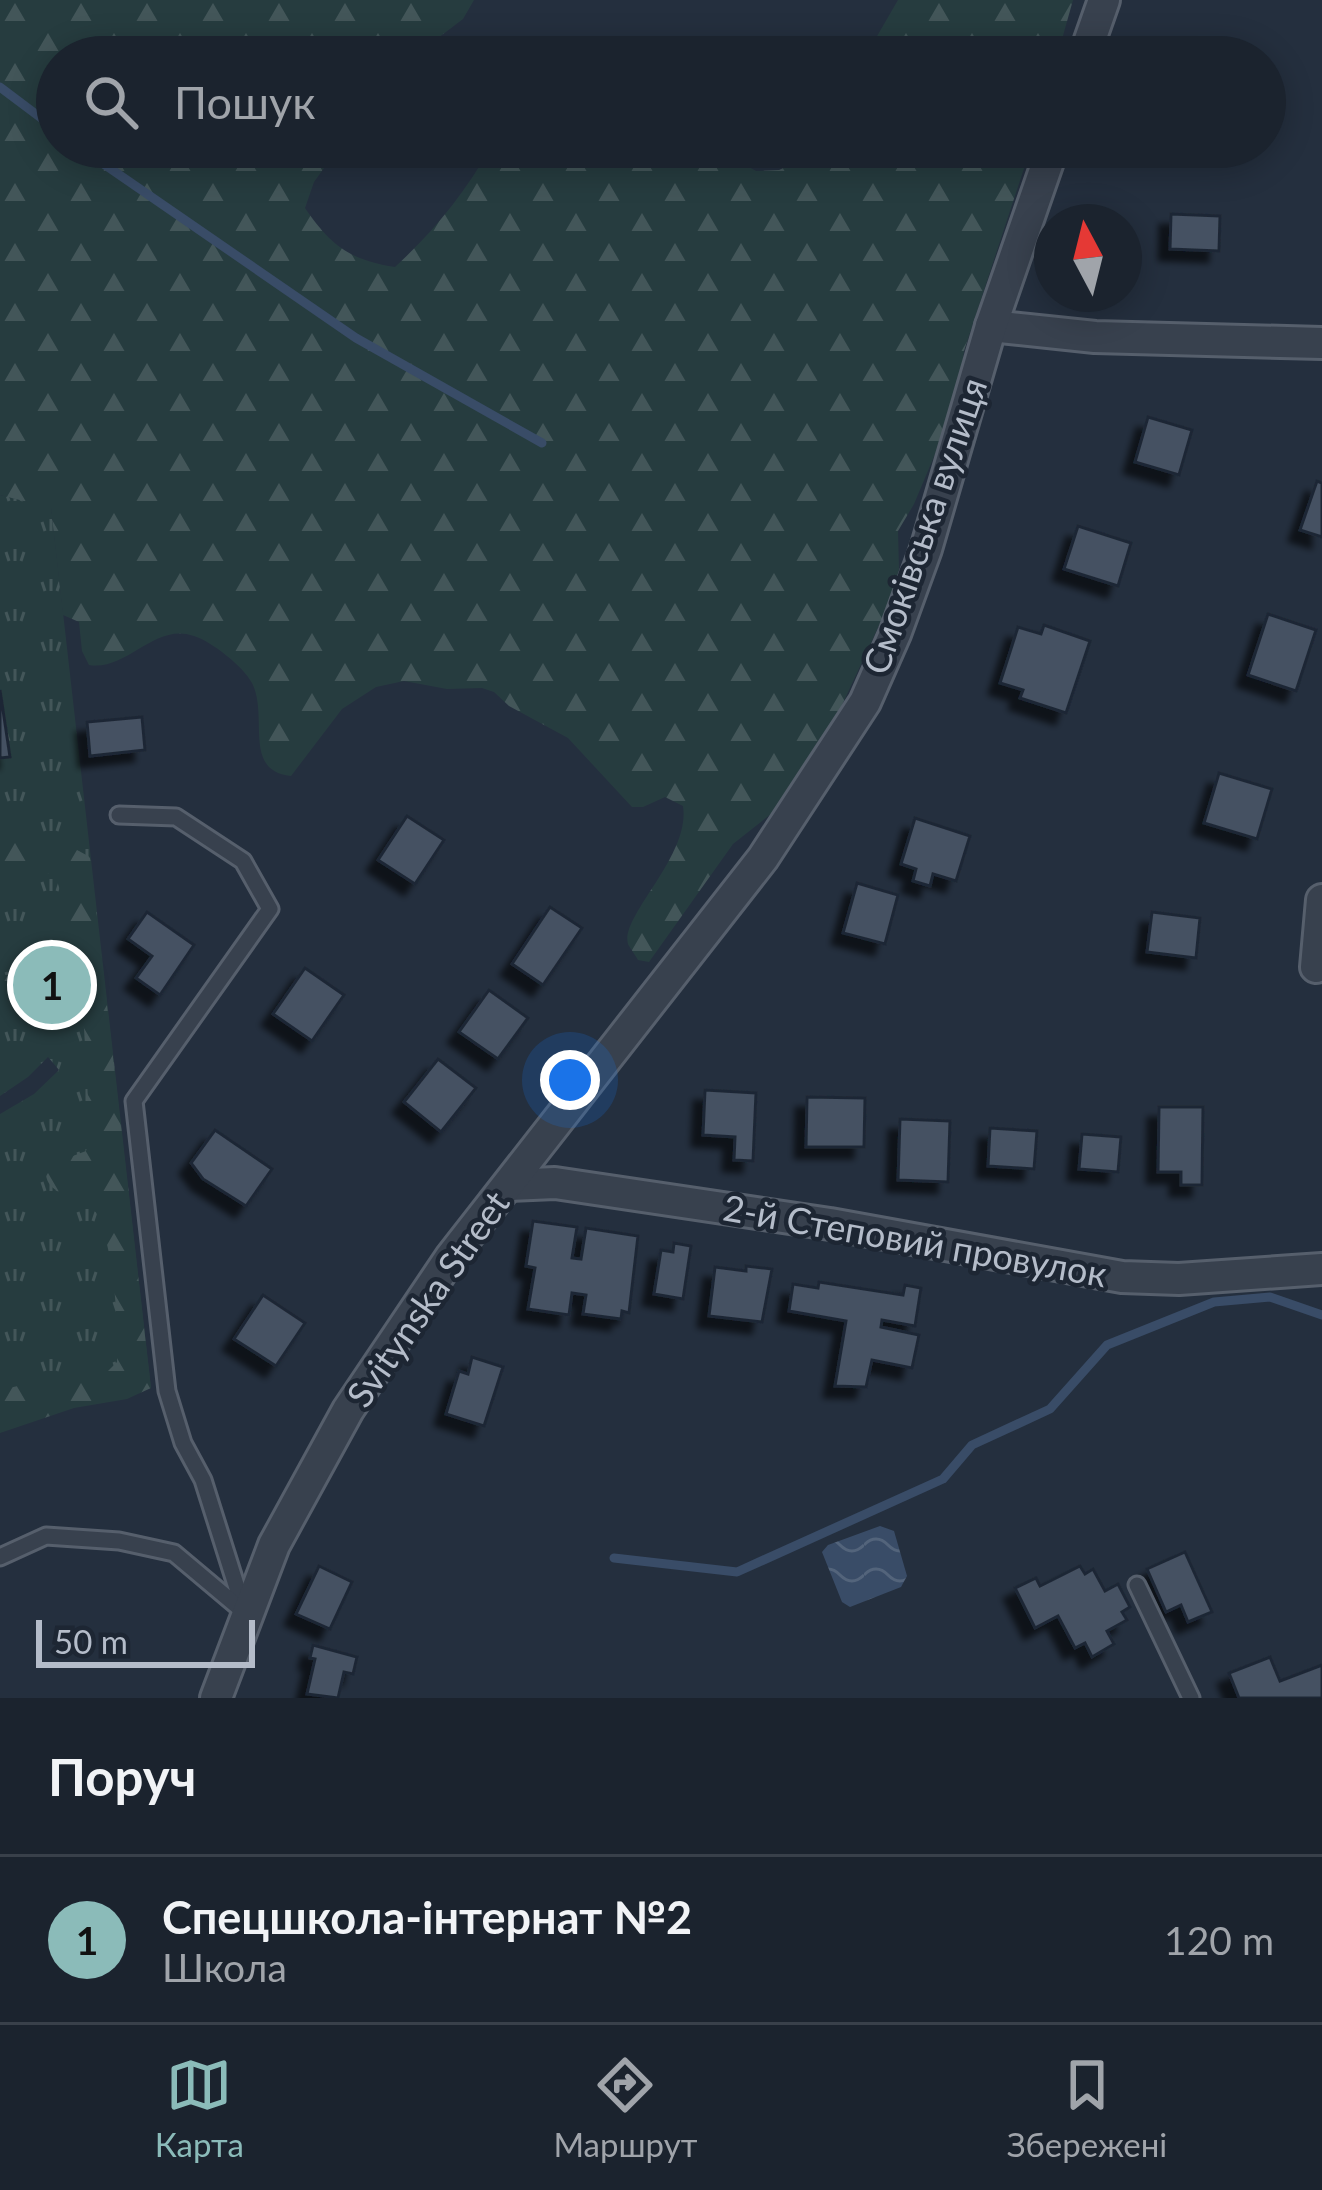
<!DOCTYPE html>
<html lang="uk">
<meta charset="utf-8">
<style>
body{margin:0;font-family:Lato,sans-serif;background:#242b36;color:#f1f3f6}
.compass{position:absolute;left:1034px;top:204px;width:108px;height:108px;border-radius:50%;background:#1b232e;box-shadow:0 6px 30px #0003;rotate:353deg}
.scale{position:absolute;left:36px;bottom:30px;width:219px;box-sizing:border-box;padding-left:12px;border:6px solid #b4bcc9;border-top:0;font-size:33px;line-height:42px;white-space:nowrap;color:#b4bcc9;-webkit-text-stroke:9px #1d2633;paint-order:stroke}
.you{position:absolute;left:570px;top:1080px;width:42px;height:42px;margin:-30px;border:9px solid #fff;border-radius:50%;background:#1a73e8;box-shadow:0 0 0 18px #1a73e833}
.badge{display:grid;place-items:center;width:78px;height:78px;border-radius:50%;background:#8bbbb9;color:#111;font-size:39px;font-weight:700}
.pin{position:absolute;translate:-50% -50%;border:6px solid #fff;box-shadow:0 3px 12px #0006}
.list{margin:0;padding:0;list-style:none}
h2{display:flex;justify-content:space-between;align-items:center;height:156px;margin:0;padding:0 48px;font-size:51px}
h2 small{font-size:39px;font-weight:400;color:#a0a4aa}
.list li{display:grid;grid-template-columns:78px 1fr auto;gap:36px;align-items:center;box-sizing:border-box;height:168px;padding:0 48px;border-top:3px solid #39404a}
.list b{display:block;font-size:45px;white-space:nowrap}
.list p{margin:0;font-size:39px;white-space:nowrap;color:#a0a4aa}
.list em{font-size:39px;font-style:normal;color:#a0a4aa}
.icon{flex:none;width:66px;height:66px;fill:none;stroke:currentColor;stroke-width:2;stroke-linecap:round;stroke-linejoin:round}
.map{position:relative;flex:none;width:1322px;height:1698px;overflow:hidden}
.search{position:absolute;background:#1b232e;box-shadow:0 6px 30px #0003;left:36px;right:36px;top:36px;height:132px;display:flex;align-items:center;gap:30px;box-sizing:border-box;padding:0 42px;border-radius:66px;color:#a0a4aa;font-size:45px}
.sheet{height:324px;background:#1b232e}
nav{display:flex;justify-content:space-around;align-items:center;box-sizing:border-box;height:168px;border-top:3px solid #39404a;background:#1b232e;font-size:33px;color:#a0a4aa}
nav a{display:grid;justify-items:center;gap:6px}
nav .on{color:#8bbbb9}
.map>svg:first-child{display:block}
.grass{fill:url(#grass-tufts)}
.forest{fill:url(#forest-firs)}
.water{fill:url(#water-waves)}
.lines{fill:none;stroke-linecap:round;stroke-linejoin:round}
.stream{stroke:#394c67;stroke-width:9}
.building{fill:#455162;stroke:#1f2835;stroke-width:3;filter:url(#shadow)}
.lane-casing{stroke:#565f6c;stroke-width:21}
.street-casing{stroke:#565f6c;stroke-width:36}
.lane{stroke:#38414e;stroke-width:15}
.street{stroke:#38414e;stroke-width:30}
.labels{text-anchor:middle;stroke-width:9;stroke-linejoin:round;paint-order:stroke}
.street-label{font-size:36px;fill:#b4bcc9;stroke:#1d2633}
</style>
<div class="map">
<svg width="1322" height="1698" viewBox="0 0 1322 1698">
<defs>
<pattern id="grass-tufts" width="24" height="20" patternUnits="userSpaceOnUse" patternTransform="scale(3)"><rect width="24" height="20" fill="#263c3f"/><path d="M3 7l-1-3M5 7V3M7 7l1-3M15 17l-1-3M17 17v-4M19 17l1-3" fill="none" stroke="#435659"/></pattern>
<pattern id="forest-firs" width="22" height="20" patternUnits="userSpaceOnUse" patternTransform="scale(3)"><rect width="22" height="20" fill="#263c3f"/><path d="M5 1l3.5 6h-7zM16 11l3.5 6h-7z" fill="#435659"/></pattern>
<pattern id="water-waves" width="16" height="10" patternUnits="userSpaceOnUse" patternTransform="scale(3)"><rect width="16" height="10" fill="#394c67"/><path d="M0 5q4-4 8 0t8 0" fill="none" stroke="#53647b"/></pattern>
<filter id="shadow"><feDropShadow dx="-11" dy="11" stdDeviation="3" flood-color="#0009"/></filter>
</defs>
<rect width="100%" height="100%" fill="#242f3e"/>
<polygon class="grass" points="0,495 51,507 151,1388 0,1406 0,1114 34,1094 59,1070 48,1057 28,1077 0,1096 0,758 9,756 0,690"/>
<g class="forest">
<path d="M0 0H474L463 19 413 57H57V147H339L314 182 305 208C331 246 350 260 395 267 435 230 464 194 491 147H714L756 171 779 170 801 160 809 147H1031L964 351 960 381 943 435 914 504 898 531 899 570 888 606 830 731 776 810 733 844 649 962 638 960C638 959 628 945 628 944 620 916 691 856 683 806L665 797 643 807H632L568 738 509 706 494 692 482 688 447 689 404 681 376 687 342 709 291 776C242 771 269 716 252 683 244 667 211 641 194 636 154 622 128 671 89 665L82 651 79 622 63 615 51 508 0 495Z"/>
<polygon points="898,0 1073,0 1057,57 865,57"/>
<path d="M0 823 67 854 77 850 90 857 151 1388 127 1399 74 1408 0 1433V1390L49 1379H100L117 1362C118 1320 115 1222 83 1195 63 1195 43 1191 46 1166L86 1151 90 1135 84 1028 73 983 63 979C40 985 23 1003 0 1009V975H17C56 937 77 936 55 875L39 871 22 887 0 897Z"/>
</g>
<polygon class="water" points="880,1526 894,1531 907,1576 901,1587 850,1607 842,1602 822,1552 828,1545"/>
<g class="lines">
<g class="stream">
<polyline points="0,87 57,130"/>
<polyline points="79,147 356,338 542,443"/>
<polyline points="614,1558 737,1572 943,1479 972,1445 1050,1409 1107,1345 1214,1302 1270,1297 1322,1315"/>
</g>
</g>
<g class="building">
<polygon points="1171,214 1220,216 1219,251 1170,249"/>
<polygon points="1148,417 1192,430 1179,475 1135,462"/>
<polygon points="1317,481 1322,483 1322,537 1300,530"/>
<polygon points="1078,526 1131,543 1118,586 1064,569"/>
<polygon points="1268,614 1316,630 1296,691 1248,675"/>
<polygon points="1044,625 1090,641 1066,713 1020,698 1023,690 1000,683 1018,627 1041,634"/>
<polygon points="0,690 10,757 0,758"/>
<polygon points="142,717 145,750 90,756 87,722"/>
<polygon points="1219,773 1272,789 1257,839 1204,823"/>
<polygon points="407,816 444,840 415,884 378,860"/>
<polygon points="915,818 970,836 956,881 933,874 930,886 913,881 916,869 901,864"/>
<polygon points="857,883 898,895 885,944 843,933"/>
<polygon points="550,907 582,928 543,985 512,964"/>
<polygon points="147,912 194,945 160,995 136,978 152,956 128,939"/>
<polygon points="1152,912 1200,918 1196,958 1147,952"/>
<polygon points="305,968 344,995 312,1041 273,1014"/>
<polygon points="489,990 528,1018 498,1059 459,1032"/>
<polygon points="438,1059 476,1088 441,1132 404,1102"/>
<polygon points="705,1090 756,1093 753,1161 734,1160 735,1137 703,1135"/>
<polygon points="807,1097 865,1098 864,1147 806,1147"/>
<polygon points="1159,1107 1203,1107 1202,1185 1181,1185 1181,1172 1158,1172"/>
<polygon points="900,1119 950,1121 948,1182 898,1180"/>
<polygon points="990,1128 1037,1131 1034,1169 988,1166"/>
<polygon points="215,1130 272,1169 246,1206 203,1179 191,1163"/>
<polygon points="1082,1134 1121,1137 1118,1172 1079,1169"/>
<polygon points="533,1221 577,1227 572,1258 581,1259 586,1228 638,1236 629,1313 622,1311 621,1319 583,1314 586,1295 572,1293 569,1315 528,1309 535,1268 526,1266"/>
<polygon points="674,1243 691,1246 683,1299 654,1294 661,1250 673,1252"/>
<polygon points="746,1266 772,1269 762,1322 709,1316 715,1267 746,1271"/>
<polygon points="819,1282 903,1295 905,1285 921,1288 915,1326 882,1320 881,1327 919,1335 912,1368 872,1360 866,1387 835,1386 846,1321 789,1311 793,1284 818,1288"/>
<polygon points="263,1295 305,1323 276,1366 234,1339"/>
<polygon points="472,1357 503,1367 484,1426 446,1414 459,1371 468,1374"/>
<polygon points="1185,1552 1212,1612 1188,1622 1181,1605 1166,1612 1147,1569"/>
<polygon points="319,1566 352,1582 330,1629 296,1614"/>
<polygon points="1080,1566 1085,1574 1093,1569 1105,1591 1118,1584 1130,1607 1122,1612 1127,1620 1107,1631 1114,1644 1092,1657 1085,1643 1075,1648 1058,1616 1035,1628 1015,1588 1036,1578 1040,1586"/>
<polygon points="313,1645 357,1657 353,1674 344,1672 338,1698 307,1694 315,1659 310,1658"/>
<polygon points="1270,1657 1280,1681 1322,1665 1322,1698 1239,1698 1229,1673"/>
</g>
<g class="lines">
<defs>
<g id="lane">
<polyline points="119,815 176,817 243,861 270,909 134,1101 167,1391 183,1443 203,1480 244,1610"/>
<polyline points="0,1557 46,1536 119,1541 174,1553 243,1611"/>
<polyline points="1137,1585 1191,1698"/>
</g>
<g id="street">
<polyline points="1084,57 1104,0"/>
<polyline points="991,326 1095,337 1322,343"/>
<polyline points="1316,967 1322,900"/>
<polyline points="509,1185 555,1183 830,1224 1122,1277 1179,1279 1322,1269"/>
<polyline points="216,1698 274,1545 348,1410 451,1257 763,858 865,702 895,634 926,549 991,326 1053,147"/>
</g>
</defs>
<use href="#lane" class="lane-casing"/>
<use href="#street" class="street-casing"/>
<use href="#lane" class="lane"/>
<use href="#street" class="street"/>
</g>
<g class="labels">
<g class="street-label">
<text transform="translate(925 526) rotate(-71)" y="13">Смоківська вулиця</text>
<text transform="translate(915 1241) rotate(10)" y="13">2-й Степовий провулок</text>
<text transform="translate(428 1299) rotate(-55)" y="13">Svitynska Street</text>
</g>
</g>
</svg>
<svg class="compass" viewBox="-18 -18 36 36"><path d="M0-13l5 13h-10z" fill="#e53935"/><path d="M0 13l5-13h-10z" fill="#a0a4aa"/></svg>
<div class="scale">50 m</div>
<div class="you"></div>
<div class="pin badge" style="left:52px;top:985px">1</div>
<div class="search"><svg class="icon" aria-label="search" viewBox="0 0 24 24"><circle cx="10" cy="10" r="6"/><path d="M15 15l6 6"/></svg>Пошук</div>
</div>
<section class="sheet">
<h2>Поруч<small></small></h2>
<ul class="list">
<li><span class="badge">1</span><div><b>Спецшкола-інтернат №2</b><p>Школа</p></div><em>120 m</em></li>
</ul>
</section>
<nav>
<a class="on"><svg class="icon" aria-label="map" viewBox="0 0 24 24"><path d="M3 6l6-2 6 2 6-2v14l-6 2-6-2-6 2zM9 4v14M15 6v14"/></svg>Карта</a>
<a><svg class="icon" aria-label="directions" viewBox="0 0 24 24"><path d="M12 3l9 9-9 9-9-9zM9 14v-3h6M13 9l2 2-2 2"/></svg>Маршрут</a>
<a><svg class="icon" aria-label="saved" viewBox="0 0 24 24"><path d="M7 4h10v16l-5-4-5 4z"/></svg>Збережені</a>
</nav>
